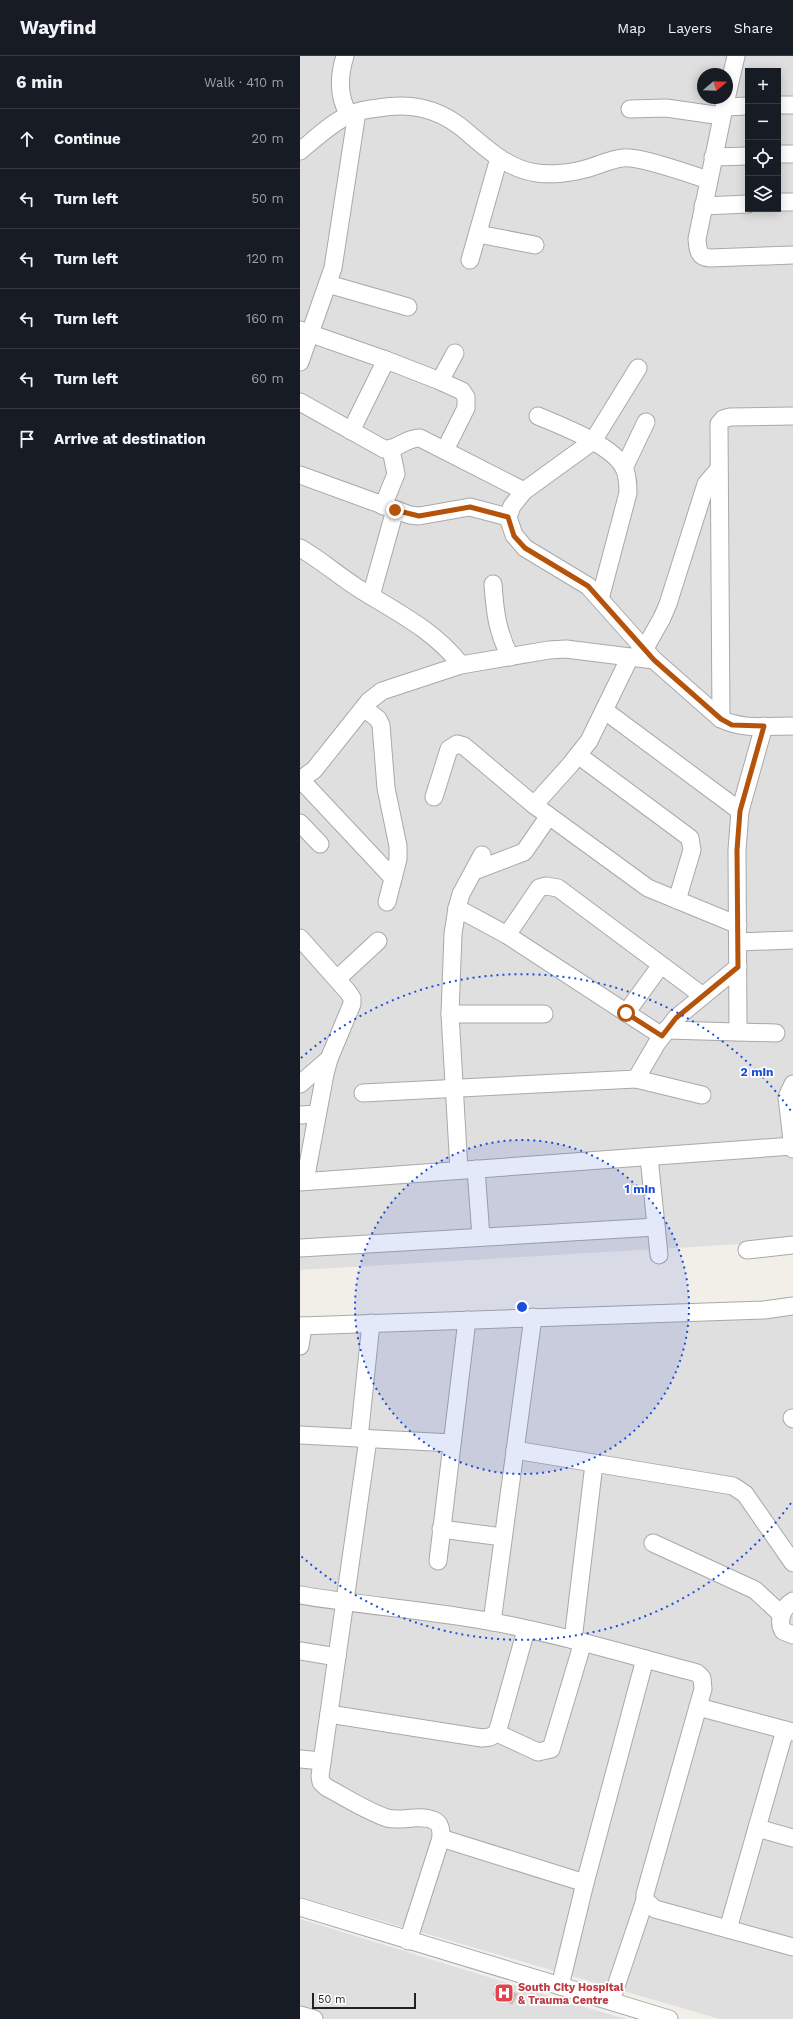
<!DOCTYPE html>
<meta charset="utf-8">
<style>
body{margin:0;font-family:"Work Sans",sans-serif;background:#20242c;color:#f1f3f6}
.controls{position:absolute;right:12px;top:12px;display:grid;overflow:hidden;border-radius:0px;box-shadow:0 2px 10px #0003}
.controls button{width:36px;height:36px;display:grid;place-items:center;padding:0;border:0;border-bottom:1px solid #363941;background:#171b24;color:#f1f3f6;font:20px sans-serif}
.compass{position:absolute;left:397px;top:12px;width:36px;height:36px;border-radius:50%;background:#171b24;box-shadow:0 2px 10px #0003;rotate:71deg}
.scale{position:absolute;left:12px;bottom:10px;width:104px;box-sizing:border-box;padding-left:4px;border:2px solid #222;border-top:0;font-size:11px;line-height:14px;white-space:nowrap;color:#222;-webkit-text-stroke:3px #fff;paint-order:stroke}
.stop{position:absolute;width:12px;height:12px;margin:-9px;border:3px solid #b45309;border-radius:50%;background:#fff}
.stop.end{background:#b45309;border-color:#fff;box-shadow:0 1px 4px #0008}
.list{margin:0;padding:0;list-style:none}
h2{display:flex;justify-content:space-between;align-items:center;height:52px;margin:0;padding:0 16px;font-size:17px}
h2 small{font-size:13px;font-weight:400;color:#9ea1a6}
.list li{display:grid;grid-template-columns:26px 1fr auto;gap:12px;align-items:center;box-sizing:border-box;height:60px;padding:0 16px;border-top:1px solid #363941}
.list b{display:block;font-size:15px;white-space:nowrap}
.list em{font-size:13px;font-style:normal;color:#9ea1a6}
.icon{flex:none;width:22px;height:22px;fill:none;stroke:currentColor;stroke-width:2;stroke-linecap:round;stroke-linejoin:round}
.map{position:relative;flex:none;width:493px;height:1963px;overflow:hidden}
header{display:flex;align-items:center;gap:24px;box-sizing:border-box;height:56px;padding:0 20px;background:#171b24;border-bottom:1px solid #363941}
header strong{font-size:19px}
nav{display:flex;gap:22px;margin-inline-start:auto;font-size:14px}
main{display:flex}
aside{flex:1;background:#171b24}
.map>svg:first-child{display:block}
.residential{fill:#e0dfdf;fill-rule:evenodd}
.building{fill:#c7bfb8;stroke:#c4b6ab}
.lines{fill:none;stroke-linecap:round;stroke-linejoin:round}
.minor-casing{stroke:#a9a9a9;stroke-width:19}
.minor{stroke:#fff;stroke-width:17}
.route{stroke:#b45309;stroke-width:5}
.ring{fill:none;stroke:#1d4ed8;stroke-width:2;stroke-dasharray:2 4}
.labels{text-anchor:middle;stroke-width:3.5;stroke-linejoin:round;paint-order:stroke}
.health-label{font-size:11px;font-weight:bold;fill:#be3a42;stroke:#fff;text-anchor:start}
.centre{fill:#1d4ed8;stroke:#fff;stroke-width:2}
.ring-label{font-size:12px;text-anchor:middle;font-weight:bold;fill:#1d4ed8;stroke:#fff;stroke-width:3.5;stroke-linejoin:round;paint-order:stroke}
</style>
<header>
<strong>Wayfind</strong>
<nav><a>Map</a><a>Layers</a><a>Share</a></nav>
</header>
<main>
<aside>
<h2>6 min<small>Walk · 410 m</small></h2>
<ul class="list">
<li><svg class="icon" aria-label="ahead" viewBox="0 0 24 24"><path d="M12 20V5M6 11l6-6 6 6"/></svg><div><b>Continue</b></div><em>20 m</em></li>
<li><svg class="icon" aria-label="left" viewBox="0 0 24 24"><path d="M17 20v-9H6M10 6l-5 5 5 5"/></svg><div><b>Turn left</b></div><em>50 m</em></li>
<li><svg class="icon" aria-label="left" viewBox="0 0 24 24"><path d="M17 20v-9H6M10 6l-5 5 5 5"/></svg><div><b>Turn left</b></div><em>120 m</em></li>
<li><svg class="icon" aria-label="left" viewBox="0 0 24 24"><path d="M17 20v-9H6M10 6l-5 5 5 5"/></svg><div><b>Turn left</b></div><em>160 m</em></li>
<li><svg class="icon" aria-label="left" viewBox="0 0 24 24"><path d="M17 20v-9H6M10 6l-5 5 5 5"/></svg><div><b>Turn left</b></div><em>60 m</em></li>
<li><svg class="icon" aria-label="arrive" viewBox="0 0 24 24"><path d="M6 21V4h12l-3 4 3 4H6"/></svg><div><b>Arrive at destination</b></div></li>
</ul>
</aside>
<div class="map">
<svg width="493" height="1963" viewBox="0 0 493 1963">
<rect width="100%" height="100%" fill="#f2efe9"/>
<g class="residential">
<path d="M0 0H493V1185L0 1214ZM448 15H478V153H448ZM403 18H427V42H403Z"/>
<polygon points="493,1255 493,1963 420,1963 0,1841 0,1273"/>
<polygon points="0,1863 298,1955 327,1963 0,1963"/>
</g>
<polygon class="building" points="197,1929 217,1938 212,1948 193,1939"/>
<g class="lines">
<defs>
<g id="minor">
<path d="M45 0C39 19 38 41 49 59"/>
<polyline points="427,39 436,0"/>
<path d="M426 42 397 183C398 194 398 201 410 202L493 199"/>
<polyline points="478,49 493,49"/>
<polyline points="424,51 448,50"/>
<polyline points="330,53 366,52 422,60"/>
<path d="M0 95C15 83 31 67 49 59 58 55 68 53 78 52 109 47 135 51 161 71 184 90 206 113 237 117 251 119 272 117 285 113 298 110 310 103 323 102 339 100 390 118 408 124"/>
<polyline points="478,98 493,98"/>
<polyline points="413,101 448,100"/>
<polyline points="478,146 493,146"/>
<polyline points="403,150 448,148"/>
<polyline points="178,178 235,189"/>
<polyline points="170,204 199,102"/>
<polyline points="28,228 108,251"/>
<polyline points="0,274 86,304"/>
<polyline points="0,306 33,212 57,56"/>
<path d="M338 312 293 385 224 435 212 450 208 461 214 479 225 492 288 530 354 604 421 663C443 674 468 670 493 670"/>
<path d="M0 346 84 393C99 394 104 382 120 382L224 435"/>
<path d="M238 360C261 370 313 389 324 412 328 420 328 429 328 437L300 543"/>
<polyline points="51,375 86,304 140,325"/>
<polyline points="145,394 166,352 166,341 162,335 140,325 155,297"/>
<polyline points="324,412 346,366"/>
<polyline points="0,419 110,459 119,460 170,451 208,461"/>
<polyline points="83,450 96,418 91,394"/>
<path d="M0 492C21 504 40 521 61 534 97 556 135 575 161 609"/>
<path d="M193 528C195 557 197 574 210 601"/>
<polyline points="71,540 95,454"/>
<polyline points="344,594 362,562 368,548 406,428 418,414"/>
<polyline points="64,652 78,663 81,669 86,732 98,790 98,803 87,846"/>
<polyline points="304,654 440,755"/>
<polyline points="421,663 419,368 423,363 430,361 493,360"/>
<polyline points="278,699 390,782 392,794 377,844"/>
<polyline points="0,724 14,714 69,645 82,635 161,609 249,594 266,593 354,604"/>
<polyline points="1,724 93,822"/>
<polyline points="134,741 149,693 157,688 164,690 234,749 270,709 289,685 330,601"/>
<polyline points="234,749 348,832 438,869"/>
<polyline points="0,767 20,788"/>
<polyline points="174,815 224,796 249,760"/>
<polyline points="157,852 207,879 362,980"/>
<polyline points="207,879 239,832 246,830 258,832 403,940"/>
<polyline points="0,882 48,936 52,942 52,948 29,1003 25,1018 5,1125"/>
<polyline points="438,886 493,884"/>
<polyline points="37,923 78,885"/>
<polyline points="326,957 361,909"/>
<polyline points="150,958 244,958"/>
<polyline points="366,974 476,977"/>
<polyline points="438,976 437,794 440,755 464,670"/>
<polyline points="336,1023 402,1039"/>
<polyline points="0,1028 29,1003"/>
<polyline points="493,1028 487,1041 493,1093"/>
<polyline points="63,1037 336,1023 357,987 376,962 438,911"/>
<polyline points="0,1059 17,1058"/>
<polyline points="349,1101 359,1199"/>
<polyline points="176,1113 181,1181"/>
<polyline points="159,1114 150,958 153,878 157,852 161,838 182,799"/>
<polyline points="0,1126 493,1090"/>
<polyline points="0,1192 356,1171"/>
<polyline points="447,1194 493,1189"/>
<polyline points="0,1270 464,1254 493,1250"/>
<polyline points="0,1290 3,1270"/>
<polyline points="492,1362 493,1363"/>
<polyline points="0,1379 152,1387"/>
<polyline points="59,1382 71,1267"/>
<path d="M68 1383 20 1720 21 1726 26 1731C45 1741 66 1755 87 1762 101 1766 118 1758 133 1764 141 1767 141 1774 141 1782L108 1885"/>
<polyline points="215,1394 433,1430 445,1438 493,1507"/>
<polyline points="141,1473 203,1481"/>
<polyline points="353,1487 455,1534 482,1559"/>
<polyline points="138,1505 167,1264"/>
<path d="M0 1539C64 1550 129 1554 193 1566 262 1579 329 1599 397 1617L402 1622 403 1633 345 1838V1844L355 1853 493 1891"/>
<path d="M493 1545C483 1551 477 1564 483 1575L493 1579"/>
<polyline points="192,1566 233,1261"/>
<polyline points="273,1584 294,1408"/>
<polyline points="0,1595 37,1601"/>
<polyline points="398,1651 493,1676"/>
<polyline points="29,1658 182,1682 190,1681 197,1677 199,1670 226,1574"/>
<polyline points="197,1677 238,1696 251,1693 283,1586"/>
<polyline points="0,1703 22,1705"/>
<polyline points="457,1772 493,1782"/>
<polyline points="141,1782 285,1827"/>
<polyline points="0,1851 369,1963"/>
<polyline points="428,1873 485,1674"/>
<polyline points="260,1930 285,1827 345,1603"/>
<polyline points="311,1945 345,1844"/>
<polyline points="0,1959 14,1963"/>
</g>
</defs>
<use href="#minor" class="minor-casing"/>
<use href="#minor" class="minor"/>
</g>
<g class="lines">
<polyline class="route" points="95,454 119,460 170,451 208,461 214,480 225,492 288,530 354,604 421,663 432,669 464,670 440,755 437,794 438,911 376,962 362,980 326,957"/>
</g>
<circle cx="222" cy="1251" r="167" fill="#1d4ed8" fill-opacity=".12"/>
<g class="ring">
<circle cx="222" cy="1251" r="167"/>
<path d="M491 1447A333 333 0 0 1 1 1500M1 1002A333 333 0 0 1 491 1055"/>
</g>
<defs>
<symbol id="hospital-square" viewBox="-11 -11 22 22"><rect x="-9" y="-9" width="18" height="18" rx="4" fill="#e0444e" stroke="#fff"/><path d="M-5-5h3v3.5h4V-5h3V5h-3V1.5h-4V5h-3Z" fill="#fff"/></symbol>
</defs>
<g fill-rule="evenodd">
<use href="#hospital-square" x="193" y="1926" width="22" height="22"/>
</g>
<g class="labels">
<g class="health-label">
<text x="218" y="1935">South City Hospital<tspan x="218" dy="13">&amp; Trauma Centre</tspan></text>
</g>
</g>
<circle cx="222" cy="1251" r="6" class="centre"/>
<g class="ring-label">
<text x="457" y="1020">2 min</text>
<text x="340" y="1137">1 min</text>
</g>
</svg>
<div class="controls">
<button>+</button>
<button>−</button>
<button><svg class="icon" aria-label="locate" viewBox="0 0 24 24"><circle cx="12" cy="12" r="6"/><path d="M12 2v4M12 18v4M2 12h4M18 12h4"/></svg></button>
<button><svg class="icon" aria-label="layers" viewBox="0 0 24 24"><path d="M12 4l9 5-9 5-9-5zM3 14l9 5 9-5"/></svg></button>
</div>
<svg class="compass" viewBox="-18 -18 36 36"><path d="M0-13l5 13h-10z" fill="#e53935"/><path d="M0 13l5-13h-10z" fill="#9ea1a6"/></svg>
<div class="scale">50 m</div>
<div class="stop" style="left:326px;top:957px"></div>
<div class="stop end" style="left:95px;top:454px"></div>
</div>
</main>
